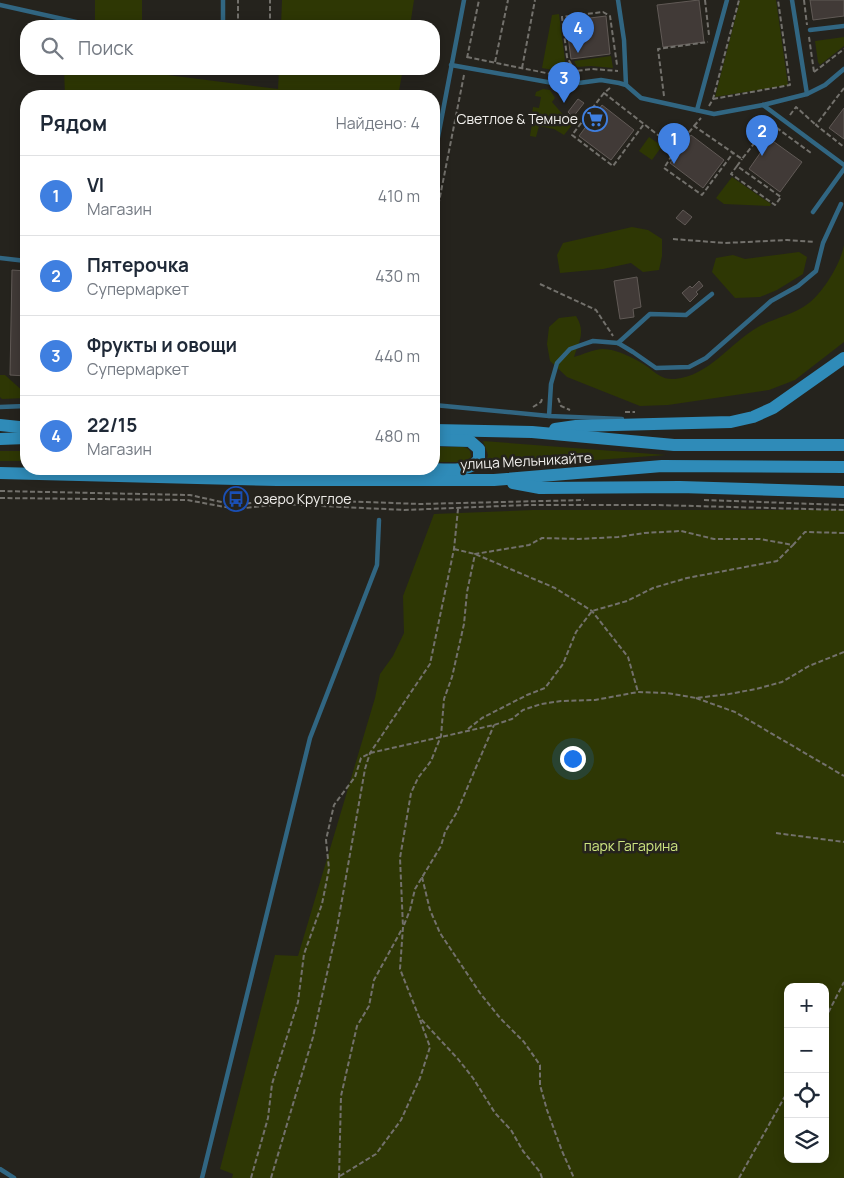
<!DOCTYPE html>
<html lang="ru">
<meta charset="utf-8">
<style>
body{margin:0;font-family:Manrope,sans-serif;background:#f6f6f7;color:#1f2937}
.controls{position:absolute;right:15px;bottom:15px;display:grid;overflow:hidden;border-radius:10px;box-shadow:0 2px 12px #0003}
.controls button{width:45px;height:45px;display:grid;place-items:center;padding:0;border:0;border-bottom:1px solid #e0e1e3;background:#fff;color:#1f2937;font:25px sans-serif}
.you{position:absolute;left:572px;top:758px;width:18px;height:18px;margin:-12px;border:4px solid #fff;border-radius:50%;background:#1a73e8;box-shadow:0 0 0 8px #1a73e833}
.badge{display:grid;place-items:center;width:32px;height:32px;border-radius:50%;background:#2563eb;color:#fff;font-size:16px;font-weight:700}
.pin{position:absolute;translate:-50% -41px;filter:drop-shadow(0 1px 2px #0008)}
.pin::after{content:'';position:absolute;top:26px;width:18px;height:15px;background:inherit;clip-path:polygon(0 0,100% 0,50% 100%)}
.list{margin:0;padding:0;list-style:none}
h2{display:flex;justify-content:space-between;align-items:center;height:65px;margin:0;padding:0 20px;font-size:21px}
h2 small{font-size:16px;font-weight:400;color:#747a83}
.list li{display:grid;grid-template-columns:32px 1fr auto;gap:15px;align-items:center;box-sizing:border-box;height:80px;padding:0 20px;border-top:1px solid #e0e1e3}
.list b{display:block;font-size:19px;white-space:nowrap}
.list p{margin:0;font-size:16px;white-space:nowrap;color:#747a83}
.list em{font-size:16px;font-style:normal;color:#747a83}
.icon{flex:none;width:28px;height:28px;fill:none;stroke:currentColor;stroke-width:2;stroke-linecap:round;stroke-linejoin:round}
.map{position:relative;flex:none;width:844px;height:1178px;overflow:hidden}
.search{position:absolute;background:#fff;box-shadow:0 2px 12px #0003;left:20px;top:20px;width:420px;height:55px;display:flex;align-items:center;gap:12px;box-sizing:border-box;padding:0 18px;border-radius:20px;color:#747a83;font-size:19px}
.panel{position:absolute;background:#fff;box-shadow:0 2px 12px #0003;left:20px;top:90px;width:420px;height:385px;border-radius:20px}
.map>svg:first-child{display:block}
.green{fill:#2e3704;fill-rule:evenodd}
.building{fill:#413a37;stroke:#615a56}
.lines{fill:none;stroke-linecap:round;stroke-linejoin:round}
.path{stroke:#73716c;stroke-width:2;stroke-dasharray:5 2.5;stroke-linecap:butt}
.lane{stroke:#316682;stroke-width:4.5}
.secondary{stroke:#2f8bb8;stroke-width:12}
.labels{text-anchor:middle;stroke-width:5;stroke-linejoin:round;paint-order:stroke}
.poi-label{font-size:14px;fill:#f0eeeb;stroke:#25231d;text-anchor:end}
.street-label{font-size:14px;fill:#f0eeeb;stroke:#25231d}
.park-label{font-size:14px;fill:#cde580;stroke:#25231d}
</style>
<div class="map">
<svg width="844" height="1178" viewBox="0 0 844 1178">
<rect width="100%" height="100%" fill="#25231d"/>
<g class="green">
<polygon points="95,0 142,0 142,26 95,25"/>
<polygon points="282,0 414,0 410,26 281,26"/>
<polygon points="740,0 776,0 788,85 715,97"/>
<polygon points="559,14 566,68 553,70 542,68 552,15"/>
<polygon points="844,37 844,46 820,65 818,62 815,41"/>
<polygon points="611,56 613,68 591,66 577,67 574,61"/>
<polygon points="64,69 120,69 278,89 279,69 403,69 398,96 65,96"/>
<polygon points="543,89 550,90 555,98 552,102 572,125 564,135 554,129 539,126 536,137 530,136 533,118 537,119 537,115 532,114 533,107 539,108 541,97 535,96 536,92"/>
<polygon points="649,137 662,146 652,160 639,151"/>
<polygon points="732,177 771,204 770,206 724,204 716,198"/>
<polygon points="632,227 648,230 662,239 662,256 659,270 643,272 631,263 603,269 560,273 557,255 563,243"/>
<path d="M844 245V342L795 380 769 390 668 405 640 406 567 377 550 361 547 344 549 327 559 318 576 316C586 332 579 341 574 357 582 355 594 349 603 349 617 349 638 360 648 367 657 374 663 380 675 379 709 376 730 343 758 327 774 318 794 315 809 303 824 291 841 263 844 245Z"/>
<polygon points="799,252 807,257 803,274 777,290 760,297 735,298 712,272 716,258 733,255 745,259"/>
<polygon points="0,375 5,375 26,394 26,398 2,399 0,397"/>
<polygon points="483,441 666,455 484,468 488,455"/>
<path d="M434 447H463C469 448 471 451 471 457L465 462H434Z"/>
<rect x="0" y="451" width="26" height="10"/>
<path d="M533 510H844V1178H232L233 1174 220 1169 275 955 298 956 375 698 380 674 393 656 404 633 403 596 434 514ZM788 987H825V1159H788Z"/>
</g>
<g class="building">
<polygon points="699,0 704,42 663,47 657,5"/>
<polygon points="810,0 844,0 844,16 813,20"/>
<polygon points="606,16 610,54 571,59 566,21"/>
<polygon points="578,99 584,103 573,117 568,112"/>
<polygon points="602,105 634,130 611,160 579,136"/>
<polygon points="844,108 844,139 829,128"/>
<polygon points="691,135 724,160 703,188 670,163"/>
<polygon points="770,139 802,162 780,192 749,169"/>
<polygon points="683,210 692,217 685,225 676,218"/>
<polygon points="12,270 26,271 26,376 10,375"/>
<polygon points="637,277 641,307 633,309 634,317 620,319 614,281"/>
<polygon points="699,281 703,286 696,292 698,294 690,302 682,293 690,286 692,288"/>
</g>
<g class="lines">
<g class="path">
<polyline points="705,0 709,35"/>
<polyline points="804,0 807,25"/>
<polyline points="238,26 238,0"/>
<polyline points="270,26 270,0"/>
<polyline points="809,37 814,72"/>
<polyline points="467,57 551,74 592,69 618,71"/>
<polyline points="467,58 479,0"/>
<polyline points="495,62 508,0"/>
<polyline points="522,68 535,0"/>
<polyline points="575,71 567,57 562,17 603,12 610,16 617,65"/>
<polyline points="814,72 844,49"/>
<polyline points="610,88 604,93 676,149 694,126 742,159 770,123 811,153"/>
<polyline points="844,88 816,125 844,147"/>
<polyline points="604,93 572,135 613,166 644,124"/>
<polyline points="664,96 658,49 708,42"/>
<polyline points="713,99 790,85 778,0"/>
<polyline points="709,106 713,99 739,0"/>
<polyline points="790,115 796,107 816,125"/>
<polyline points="694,126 701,118"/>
<polyline points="676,149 664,168 702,195 733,153"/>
<polyline points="737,166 731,174 775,205 781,197 737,166 742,159"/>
<polyline points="434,227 464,75"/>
<polyline points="673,239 725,243 787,240 815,242"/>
<polyline points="540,284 596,310 613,336"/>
<polyline points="558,398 561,406 570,410"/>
<polyline points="533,407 541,402 542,399"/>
<polyline points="625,412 635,412"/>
<polyline points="0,491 190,495 235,505 281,499 420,504 584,500"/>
<polyline points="0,498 187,500 236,509 283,504 404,510 527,505 657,505 844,510"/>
<polyline points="704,500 844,505"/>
<polyline points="454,549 475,554 555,588 592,611 628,657 638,692"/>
<polyline points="696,698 735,712 844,776"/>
<polyline points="468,729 482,718 527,695 545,688 563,664 576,632 592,611 627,601 653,588 687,578 777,561 793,545"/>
<polyline points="776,833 844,842"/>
<polyline points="422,877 430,910 440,933 480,993 500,1018 524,1042 540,1065 540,1085 547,1110 562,1151 574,1178"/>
<polyline points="404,925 410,910 415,889 441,846 445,832 457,812 494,725"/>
<polyline points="825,1019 844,982"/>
<polyline points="340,1176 376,1154 401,1120 420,1078 430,1047 420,1020"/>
<polyline points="251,1178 268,1118 272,1084 298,1002 304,954 322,904 329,869 326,840 334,805 355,777 361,758 370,753 494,725 512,719 523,710 541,704 561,701 595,700 638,692 667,693 696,698 729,694 756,689 782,682 809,666 844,652"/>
<polyline points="271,1178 313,1037 337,928 365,769 370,753 430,664 454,549 458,509"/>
<polyline points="339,1178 341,1096 357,1026 369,1006 374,980 402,929"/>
<polyline points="542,1178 540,1172 523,1151 511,1130 495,1113 473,1078 458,1059 419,1017 400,969 403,927 400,858 411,793 418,778 431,761 441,736 444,699 452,677 464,624 467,592 475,554 529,545 542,538 579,539 618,537 644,533 681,531 714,539 760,539 793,545 805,532 844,533"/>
<polyline points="739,1178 788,1091"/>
</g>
<g class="lane">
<polyline points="618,0 624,40 626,85"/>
<polyline points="792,0 807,94"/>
<polyline points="0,5 94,26"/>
<polyline points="223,26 223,0"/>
<polyline points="810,30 844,26"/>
<polyline points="451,65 564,85 601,80 619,83 626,85 641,98 714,114 763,105 807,94 825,85 844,69"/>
<polyline points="763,105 844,165"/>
<polyline points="697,110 727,0"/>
<polyline points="434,158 464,0"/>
<polyline points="813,212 844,169"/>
<polyline points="0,258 26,261"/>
<polyline points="618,343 650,314 686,315 712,294"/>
<polyline points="434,405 549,416 622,419"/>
<polyline points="0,407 26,406"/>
<polyline points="549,416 551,384 557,363 570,349 584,344 593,341 618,343 633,352 656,368 689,367 706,358 771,301 798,286 816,271 823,243 841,204"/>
<polyline points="0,1169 14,1178"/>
<polyline points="202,1178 310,738 377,565 379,520"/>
</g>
<g class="secondary">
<polyline points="0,425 19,427 26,430"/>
<polyline points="555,429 576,426 731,422 753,417 773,408 844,358"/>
<polyline points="434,430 532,432 674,445 844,445"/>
<polyline points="0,439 26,438"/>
<polyline points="0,473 277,480 494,480 662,466 844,467"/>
<path d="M392 476C402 472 412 470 423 469 439 468 469 475 479 459V449L470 441 434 440"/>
<polyline points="513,483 540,488 680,487 844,492"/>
</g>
</g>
<defs>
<symbol id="supermarket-ring" viewBox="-11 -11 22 22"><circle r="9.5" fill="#25231d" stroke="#3f7fe0" stroke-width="1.5"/><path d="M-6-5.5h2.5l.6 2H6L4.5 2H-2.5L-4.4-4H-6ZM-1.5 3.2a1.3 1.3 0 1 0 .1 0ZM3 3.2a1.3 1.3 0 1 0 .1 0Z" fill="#3f7fe0"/></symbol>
<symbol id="bus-ring" viewBox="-11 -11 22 22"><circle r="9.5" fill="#25231d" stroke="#1a4fb4" stroke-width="1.5"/><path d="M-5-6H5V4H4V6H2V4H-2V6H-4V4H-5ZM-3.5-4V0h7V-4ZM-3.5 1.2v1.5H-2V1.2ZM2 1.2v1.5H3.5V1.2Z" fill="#1a4fb4"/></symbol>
</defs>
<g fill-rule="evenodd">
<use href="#supermarket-ring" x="581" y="105" width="28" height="28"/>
<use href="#bus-ring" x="222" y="485" width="28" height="28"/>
</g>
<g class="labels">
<g class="poi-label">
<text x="578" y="124">Светлое &amp; Темное</text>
<text x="254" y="504" text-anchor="start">озеро Круглое</text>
</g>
<g class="street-label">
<text transform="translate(526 461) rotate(-3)" y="5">улица Мельникайте</text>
</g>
<g class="park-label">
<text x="631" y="851">парк Гагарина</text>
</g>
</g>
</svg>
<div class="controls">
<button>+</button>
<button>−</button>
<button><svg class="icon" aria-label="locate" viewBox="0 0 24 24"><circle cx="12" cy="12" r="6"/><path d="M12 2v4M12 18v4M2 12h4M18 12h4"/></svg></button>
<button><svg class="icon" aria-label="layers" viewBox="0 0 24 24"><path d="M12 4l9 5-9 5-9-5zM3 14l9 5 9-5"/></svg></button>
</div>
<div class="you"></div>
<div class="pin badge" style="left:674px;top:164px;background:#3f7fe0">1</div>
<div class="pin badge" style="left:762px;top:156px;background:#3f7fe0">2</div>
<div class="pin badge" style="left:564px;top:103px;background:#3f7fe0">3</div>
<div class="pin badge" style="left:578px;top:53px;background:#3f7fe0">4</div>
<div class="search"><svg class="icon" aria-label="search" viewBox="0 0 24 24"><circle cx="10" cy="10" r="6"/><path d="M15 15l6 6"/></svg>Поиск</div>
<section class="panel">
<h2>Рядом<small>Найдено: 4</small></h2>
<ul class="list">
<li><span class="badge" style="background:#3f7fe0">1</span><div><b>Vl</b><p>Магазин</p></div><em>410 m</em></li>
<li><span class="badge" style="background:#3f7fe0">2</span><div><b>Пятерочка</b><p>Супермаркет</p></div><em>430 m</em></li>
<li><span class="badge" style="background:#3f7fe0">3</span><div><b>Фрукты и овощи</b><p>Супермаркет</p></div><em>440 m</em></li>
<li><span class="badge" style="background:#3f7fe0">4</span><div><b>22/15</b><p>Магазин</p></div><em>480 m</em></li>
</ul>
</section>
</div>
